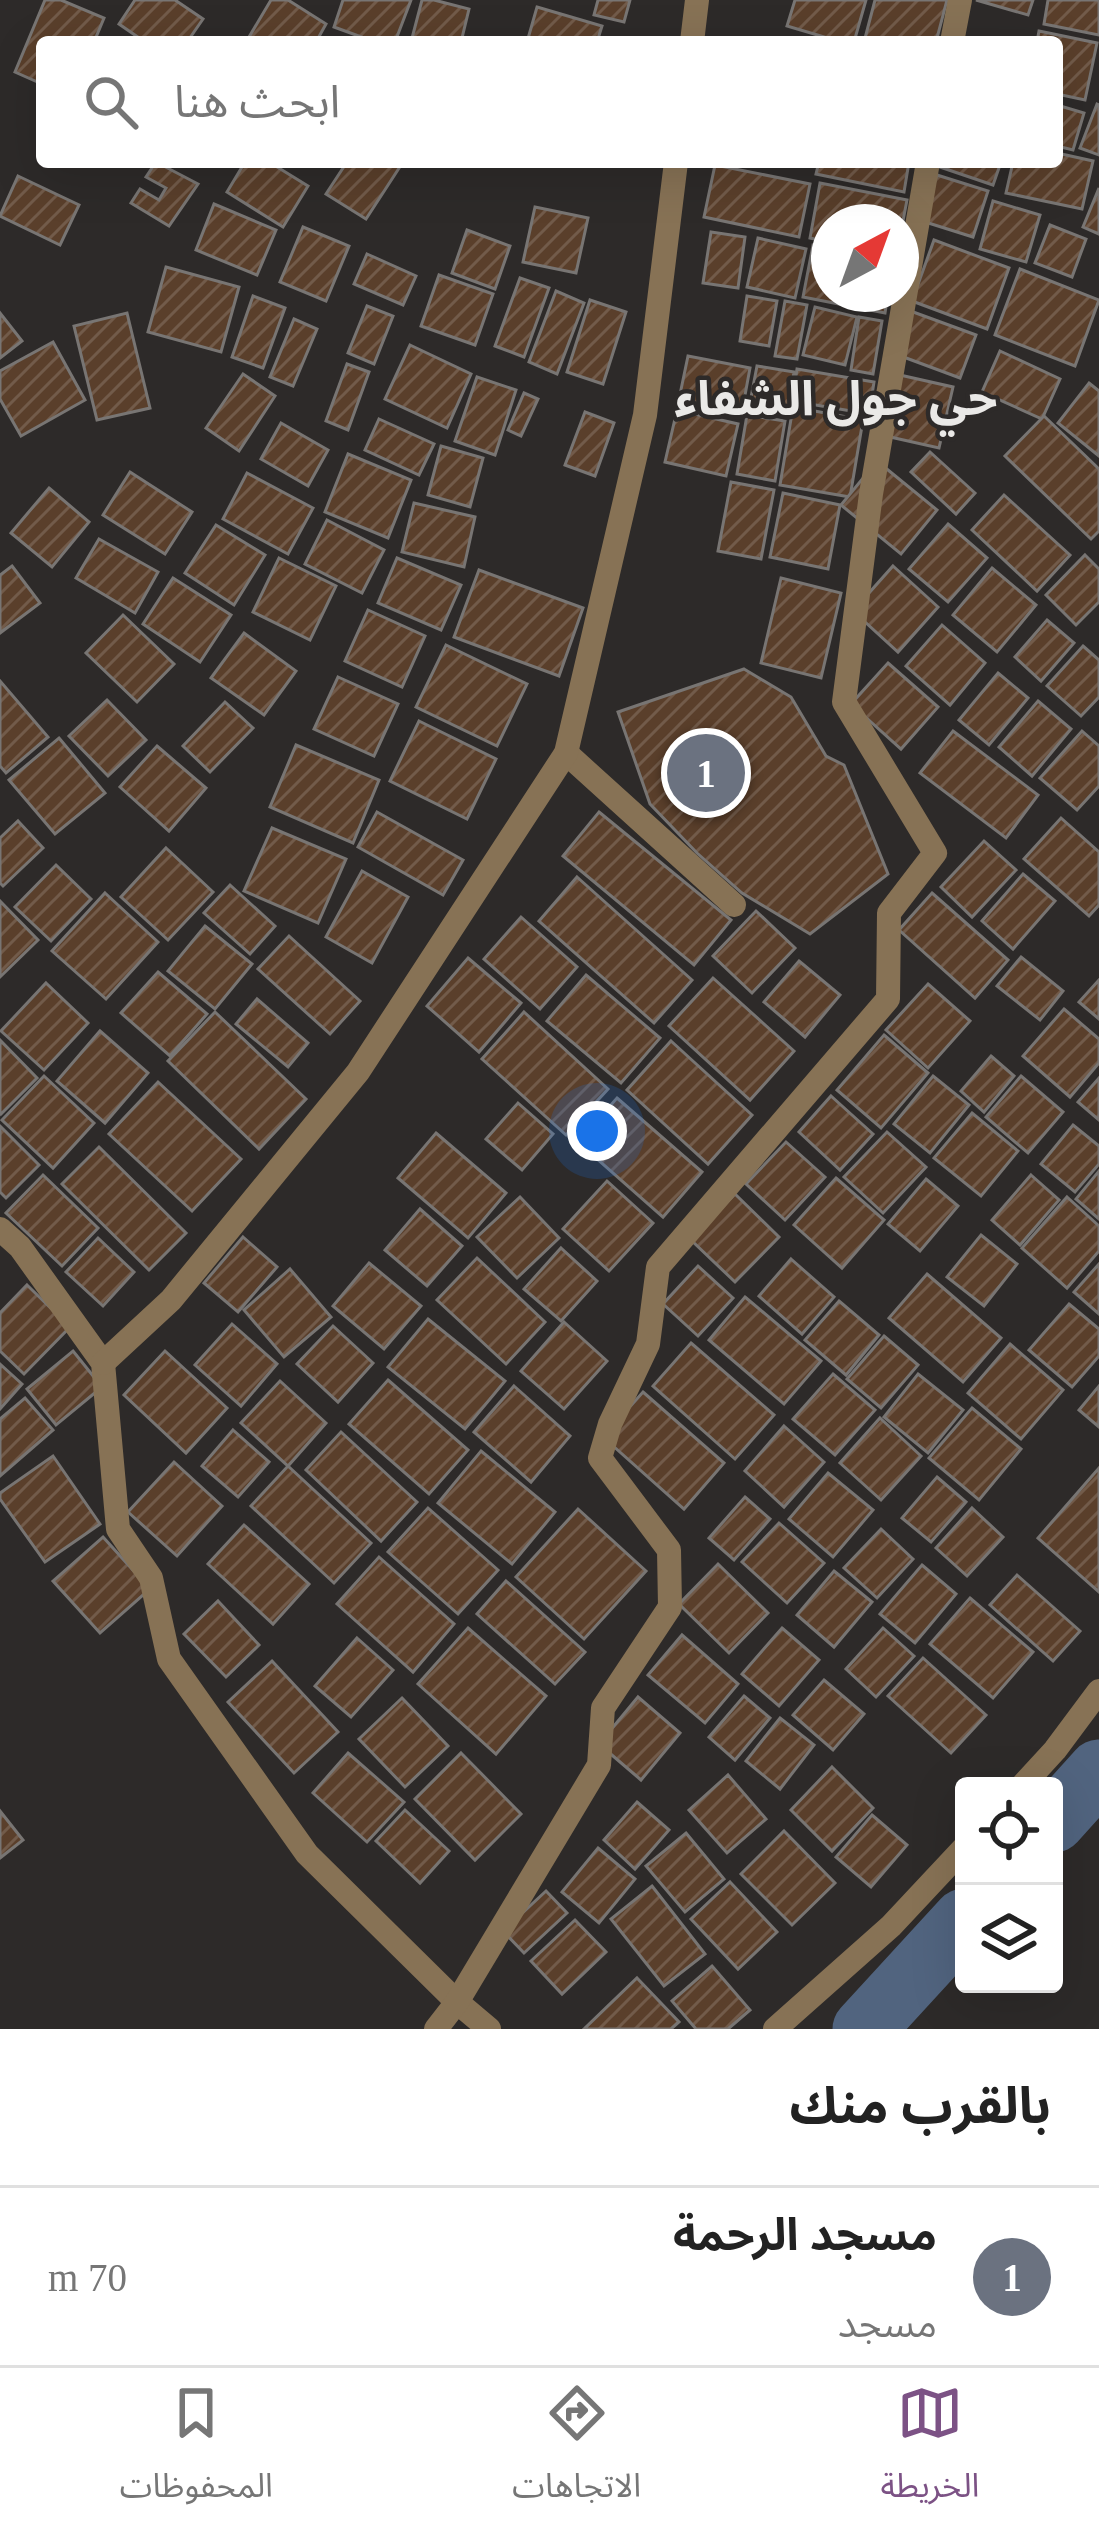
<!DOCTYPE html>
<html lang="ar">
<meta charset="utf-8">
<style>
body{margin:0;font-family:"Times New Roman","Noto Sans Arabic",serif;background:#f2f2f2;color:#222;direction:rtl}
.controls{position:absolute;right:36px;bottom:36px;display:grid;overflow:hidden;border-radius:12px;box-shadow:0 12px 48px #0002}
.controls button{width:108px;height:108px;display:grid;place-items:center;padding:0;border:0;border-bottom:3px solid #e0e0e0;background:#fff;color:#222;font:60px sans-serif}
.compass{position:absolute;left:811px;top:204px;width:108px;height:108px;border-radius:50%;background:#fff;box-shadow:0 12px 48px #0002;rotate:41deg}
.you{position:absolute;left:597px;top:1131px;width:42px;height:42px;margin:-30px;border:9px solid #fff;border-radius:50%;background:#1a73e8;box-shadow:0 0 0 18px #1a73e833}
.badge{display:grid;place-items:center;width:78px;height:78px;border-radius:50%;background:#7c5285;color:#fff;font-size:39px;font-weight:700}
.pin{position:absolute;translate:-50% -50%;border:6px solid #fff;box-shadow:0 3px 12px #0006}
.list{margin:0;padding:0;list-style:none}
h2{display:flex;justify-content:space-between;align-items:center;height:156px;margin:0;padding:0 48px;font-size:51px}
h2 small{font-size:39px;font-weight:400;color:#767676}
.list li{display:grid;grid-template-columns:78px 1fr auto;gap:36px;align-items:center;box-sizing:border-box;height:180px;padding:0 48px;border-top:3px solid #e0e0e0}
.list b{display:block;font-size:45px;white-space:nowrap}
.list p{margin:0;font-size:39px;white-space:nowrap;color:#767676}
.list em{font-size:39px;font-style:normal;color:#767676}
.icon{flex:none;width:66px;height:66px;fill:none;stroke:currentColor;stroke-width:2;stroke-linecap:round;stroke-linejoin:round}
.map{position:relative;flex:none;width:1099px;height:2029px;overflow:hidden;direction:ltr}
.search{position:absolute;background:#fff;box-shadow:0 12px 48px #0002;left:36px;right:36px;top:36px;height:132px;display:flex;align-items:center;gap:30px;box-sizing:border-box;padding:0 42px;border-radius:12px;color:#767676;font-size:45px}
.sheet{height:336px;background:#fff}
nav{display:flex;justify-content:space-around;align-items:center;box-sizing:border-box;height:168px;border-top:3px solid #e0e0e0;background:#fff;font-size:33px;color:#767676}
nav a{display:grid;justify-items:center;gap:6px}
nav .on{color:#7c5285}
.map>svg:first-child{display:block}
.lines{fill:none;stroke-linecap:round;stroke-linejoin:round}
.river{stroke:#51647f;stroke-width:63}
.building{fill:url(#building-hatch);stroke:#787573;stroke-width:3}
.street{stroke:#877255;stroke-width:24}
.labels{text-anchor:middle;stroke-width:9;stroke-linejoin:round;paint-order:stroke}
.district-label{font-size:48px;font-weight:bold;fill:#eae9e7;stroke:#2d2a29}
</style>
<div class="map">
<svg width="1099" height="2029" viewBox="0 0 1099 2029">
<defs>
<pattern id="building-hatch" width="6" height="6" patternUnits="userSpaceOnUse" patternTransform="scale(3)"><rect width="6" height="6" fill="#5a3f2b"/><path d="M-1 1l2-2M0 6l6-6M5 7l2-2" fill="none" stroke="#725b4a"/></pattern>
</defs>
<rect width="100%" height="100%" fill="#2d2a29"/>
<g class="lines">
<g class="river">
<polyline points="1054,1821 1099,1771"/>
<polyline points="864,2029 964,1920"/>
</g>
</g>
<g class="building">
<polygon points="45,0 61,0 104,18 94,42 42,42 42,84 15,72"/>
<polygon points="135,0 175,0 203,19 187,42 145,42 119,24"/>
<polygon points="271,0 288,0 326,24 316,42 246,42"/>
<polygon points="343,0 411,0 395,42 375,42 334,27"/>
<polygon points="422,0 434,0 469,9 461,42 411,42"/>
<polygon points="598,0 630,0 624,22 594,15"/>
<polygon points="795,0 866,0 854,42 841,42 787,26"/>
<polygon points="875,0 947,0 936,42 864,42"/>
<polygon points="976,0 1033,0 1028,15"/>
<polygon points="1048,0 1099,0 1099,35 1044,24"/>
<polygon points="537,7 602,26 597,42 527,42"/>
<polygon points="1039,31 1097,43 1085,100 1057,94 1057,42 1037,42"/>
<polygon points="1097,104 1099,105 1099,155 1080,148"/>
<polygon points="1057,105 1084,113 1073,150 1057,146"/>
<polygon points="1057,153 1093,161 1082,209 1006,193 1013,162 1057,162"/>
<polygon points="156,162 198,184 169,226 131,203 140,189 159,200 166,188 146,177"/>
<polygon points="245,162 269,162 308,186 283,227 227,192"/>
<polygon points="347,162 403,162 366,219 326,194"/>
<polygon points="819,162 909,162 904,192 816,174"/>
<polygon points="935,162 1001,162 993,185 934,165"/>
<polygon points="715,165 810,184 799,237 704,217"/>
<polygon points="937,175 988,191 973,237 922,221"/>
<polygon points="18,176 79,205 60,245 0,216"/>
<polygon points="820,183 907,200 901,231 901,222 829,222 829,242 810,238"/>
<polygon points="1099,188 1099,234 1083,227"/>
<polygon points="993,201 1040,215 1026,262 980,249"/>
<polygon points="214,204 276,230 257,275 196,250"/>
<polygon points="535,207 588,218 576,273 523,262"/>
<polygon points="1050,225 1086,239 1072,277 1035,263"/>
<polygon points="303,227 349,246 326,301 280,282"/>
<polygon points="467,230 510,246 495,289 452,273"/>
<polygon points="711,232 745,237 738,288 703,283"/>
<polygon points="758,238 806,249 795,298 747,287"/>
<polygon points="934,240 1009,268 987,329 912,301"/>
<polygon points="813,245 829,249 829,294 888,294 885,313 803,297"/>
<polygon points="367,254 416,276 403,305 354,284"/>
<polygon points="166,267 239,287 221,352 148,332"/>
<polygon points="1020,269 1099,300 1075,366 995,335"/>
<polygon points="439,275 493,294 475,345 421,326"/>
<polygon points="520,278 549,288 524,357 495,346"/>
<polygon points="556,291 584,303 557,374 529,362"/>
<polygon points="253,296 285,308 263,368 232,357"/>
<polygon points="747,296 777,301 769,346 740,341"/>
<polygon points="590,300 626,312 603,384 567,372"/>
<polygon points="785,301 807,305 797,359 775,356"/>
<polygon points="367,306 393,316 374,364 348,353"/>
<polygon points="815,307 857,317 845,365 803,355"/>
<polygon points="905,309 976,335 960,378 890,352"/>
<polygon points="0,313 22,341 0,358"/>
<polygon points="127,313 150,408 97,420 74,326"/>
<polygon points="859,317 882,321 873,374 851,370"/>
<polygon points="294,319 317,329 293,386 270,377"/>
<polygon points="53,342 85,400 21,436 0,399 0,371"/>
<polygon points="410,345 471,374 447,428 385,399"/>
<polygon points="1000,351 1060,379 1042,419 982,392"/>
<polygon points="688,356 750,368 741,417 678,404"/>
<polygon points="347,364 369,372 348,430 326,421"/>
<polygon points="757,366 794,372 787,414 749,408"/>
<polygon points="797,369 874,382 869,414 792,401"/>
<polygon points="891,373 953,387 939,448 877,434"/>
<polygon points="243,374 275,396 239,451 206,428"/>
<polygon points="477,377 516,390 495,455 455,441"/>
<polygon points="1089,383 1099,391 1099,456 1058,423"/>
<polygon points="524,393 538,399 521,436 508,430"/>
<polygon points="793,407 863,420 850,497 780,485"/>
<polygon points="677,410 738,424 726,476 665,462"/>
<polygon points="585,412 614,423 595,476 565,465"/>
<polygon points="747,415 785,421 775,481 737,474"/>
<polygon points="1044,416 1099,469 1099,531 1091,539 1005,456"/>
<polygon points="379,419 434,444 419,475 365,450"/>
<polygon points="281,423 328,450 308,486 261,459"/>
<polygon points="441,446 483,458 470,507 428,495"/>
<polygon points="930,452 975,493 956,514 911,472"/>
<polygon points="348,454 411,480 388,538 325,512"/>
<polygon points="877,461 937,510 901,554 841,505"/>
<polygon points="130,472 192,512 165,554 103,515"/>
<polygon points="247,473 313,508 288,554 223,519"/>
<polygon points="731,482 774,490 761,559 718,551"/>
<polygon points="49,488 89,522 52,567 11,533"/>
<polygon points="783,493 840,505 828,569 770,557"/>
<polygon points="1004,495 1070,555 1037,591 972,530"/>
<polygon points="414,503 475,517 464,567 402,552"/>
<polygon points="327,520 384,550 362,593 305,564"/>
<polygon points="948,524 987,558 948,602 909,569"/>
<polygon points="216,525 265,555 234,605 185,573"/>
<polygon points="99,539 158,572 135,613 76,578"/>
<polygon points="1085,555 1099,569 1099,602 1076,625 1046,595"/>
<polygon points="279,558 336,586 310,640 253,612"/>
<polygon points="397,558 461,585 441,630 378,603"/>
<polygon points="12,566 40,603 0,633 0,575"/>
<polygon points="893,566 938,607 898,652 853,611"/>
<polygon points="992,568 1036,605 997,652 953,615"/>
<polygon points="479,570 583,608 559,676 454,637"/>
<polygon points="173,578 231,615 200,662 143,624"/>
<polygon points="781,578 841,593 821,678 761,663"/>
<polygon points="368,610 425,636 402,687 345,661"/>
<polygon points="123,615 174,664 137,702 86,653"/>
<polygon points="1047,620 1074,643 1041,681 1015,657"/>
<polygon points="942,625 985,663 950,705 906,666"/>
<polygon points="244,633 296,671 264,715 211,678"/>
<polygon points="446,645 527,684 497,746 416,707"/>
<polygon points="1083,646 1099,660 1099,697 1081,716 1047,686"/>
<polygon points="888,663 938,707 901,749 851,704"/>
<polygon points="744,669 791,697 826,756 844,765 888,874 810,934 742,893 697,853 650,804 618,712"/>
<polygon points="998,673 1028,698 989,745 959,720"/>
<polygon points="338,677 398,704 374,756 314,729"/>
<polygon points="0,681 48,737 6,773 0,766"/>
<polygon points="107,700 146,740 108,776 69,736"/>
<polygon points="1038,701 1071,729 1032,776 999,747"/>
<polygon points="225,702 253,728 210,772 183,746"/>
<polygon points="419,721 496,759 467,819 390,781"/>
<polygon points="953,731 1038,795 1006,838 920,773"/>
<polygon points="1082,731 1099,746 1099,786 1077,810 1040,778"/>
<polygon points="59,738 105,793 55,834 9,780"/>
<polygon points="296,745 379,780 353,843 270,807"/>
<polygon points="157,746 206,788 169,831 120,787"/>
<polygon points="377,812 463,860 443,895 358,847"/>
<polygon points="599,812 731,920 694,965 563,856"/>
<polygon points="1061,818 1099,852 1099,905 1089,916 1024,859"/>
<polygon points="18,821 43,848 3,886 0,883 0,838"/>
<polygon points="272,828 346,859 318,923 244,891"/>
<polygon points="984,841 1016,870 972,917 941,887"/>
<polygon points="166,848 213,892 168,940 121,897"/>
<polygon points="56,865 91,899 51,941 15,907"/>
<polygon points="362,871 408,897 372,963 326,937"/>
<polygon points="1023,874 1055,901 1013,949 982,921"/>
<polygon points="577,877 692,980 654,1023 539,921"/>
<polygon points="230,885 275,926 250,954 204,913"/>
<polygon points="105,893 158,942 106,999 52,951"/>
<polygon points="932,893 1008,960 975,998 899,930"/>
<polygon points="0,901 38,940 0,977"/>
<polygon points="756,911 795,948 752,993 713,956"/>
<polygon points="521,917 577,967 540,1009 484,959"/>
<polygon points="205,926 252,964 215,1009 168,971"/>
<polygon points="289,936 360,1001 330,1034 258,969"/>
<polygon points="1021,957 1063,991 1040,1020 997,986"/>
<polygon points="468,958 521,1003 479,1052 427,1006"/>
<polygon points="799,961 840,995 805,1037 764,1002"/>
<polygon points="158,972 207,1014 170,1056 121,1013"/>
<polygon points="586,975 660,1038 621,1083 547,1021"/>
<polygon points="713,978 794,1051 750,1100 669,1026"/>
<polygon points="1099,980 1099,1019 1079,1002"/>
<polygon points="46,983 88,1023 44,1070 1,1031"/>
<polygon points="928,984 970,1021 928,1068 886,1030"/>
<polygon points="257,999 308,1043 288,1067 236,1024"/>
<polygon points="1064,1009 1099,1039 1099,1063 1070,1097 1023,1056"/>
<polygon points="215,1012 306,1099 259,1149 168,1061"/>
<polygon points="524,1012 608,1089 566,1135 482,1059"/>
<polygon points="100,1031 148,1073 105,1123 57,1081"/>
<polygon points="884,1035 928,1073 881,1128 837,1090"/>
<polygon points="0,1040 37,1078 1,1114 0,1112"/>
<polygon points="671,1041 752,1115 708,1164 627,1090"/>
<polygon points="991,1056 1014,1076 984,1112 961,1091"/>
<polygon points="44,1076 94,1123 53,1168 2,1120"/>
<polygon points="933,1076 969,1105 930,1153 894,1124"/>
<polygon points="1021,1076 1063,1112 1028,1153 986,1117"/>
<polygon points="1099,1078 1099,1120 1078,1102"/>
<polygon points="158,1082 241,1159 192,1211 109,1134"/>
<polygon points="831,1096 873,1134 840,1170 799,1132"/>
<polygon points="617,1098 702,1172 663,1217 578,1142"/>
<polygon points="518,1103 553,1134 522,1170 486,1139"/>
<polygon points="972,1113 1018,1151 981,1196 934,1158"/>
<polygon points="1073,1125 1099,1146 1099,1164 1075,1192 1041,1164"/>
<polygon points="0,1126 39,1165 6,1198 0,1192"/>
<polygon points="887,1132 926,1167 883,1213 844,1177"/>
<polygon points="436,1133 506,1193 468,1238 398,1178"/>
<polygon points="786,1142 825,1177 785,1220 746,1184"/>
<polygon points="99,1147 186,1233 149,1270 62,1184"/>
<polygon points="1099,1171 1099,1219 1076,1199"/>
<polygon points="43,1175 98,1228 62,1266 6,1213"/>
<polygon points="1031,1175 1059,1200 1020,1245 992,1220"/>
<polygon points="836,1178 884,1220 842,1268 794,1225"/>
<polygon points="926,1179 958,1206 920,1251 888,1224"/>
<polygon points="607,1181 653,1223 609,1271 563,1229"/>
<polygon points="735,1194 779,1237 735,1282 691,1240"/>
<polygon points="520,1197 559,1238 517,1278 477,1237"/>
<polygon points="1067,1197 1099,1226 1099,1251 1067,1288 1022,1248"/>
<polygon points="420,1209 462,1246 427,1286 385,1250"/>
<polygon points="981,1235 1017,1264 984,1306 947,1277"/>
<polygon points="243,1237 277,1267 238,1312 204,1283"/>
<polygon points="98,1238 134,1272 103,1306 66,1272"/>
<polygon points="561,1248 597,1281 561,1321 524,1289"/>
<polygon points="477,1258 545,1322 506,1364 437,1300"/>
<polygon points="791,1259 834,1297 802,1334 759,1296"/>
<polygon points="369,1263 421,1306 384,1349 333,1306"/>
<polygon points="1099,1264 1099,1314 1074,1292"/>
<polygon points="698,1266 733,1298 698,1336 663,1304"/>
<polygon points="290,1269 331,1317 284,1357 244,1310"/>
<polygon points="927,1274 1001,1338 963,1382 889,1318"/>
<polygon points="27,1285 70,1327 24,1374 0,1351 0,1313"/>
<polygon points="745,1297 821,1361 784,1404 709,1340"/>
<polygon points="839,1301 879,1335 846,1375 805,1340"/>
<polygon points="1069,1304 1099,1329 1099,1356 1072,1387 1029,1350"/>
<polygon points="428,1319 505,1381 465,1429 388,1367"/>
<polygon points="564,1322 607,1361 564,1409 521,1371"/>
<polygon points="232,1324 277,1364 241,1406 195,1365"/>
<polygon points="333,1326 373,1363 338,1402 297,1364"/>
<polygon points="884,1336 918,1365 881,1408 847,1379"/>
<polygon points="691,1343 774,1415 735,1459 653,1386"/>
<polygon points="1010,1344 1063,1390 1021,1439 968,1393"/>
<polygon points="73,1351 102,1387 56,1425 27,1389"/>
<polygon points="165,1351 227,1408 186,1453 124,1395"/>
<polygon points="0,1364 22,1384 0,1409"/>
<polygon points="833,1374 875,1410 835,1455 793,1419"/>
<polygon points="918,1374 963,1410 928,1453 884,1417"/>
<polygon points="388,1380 468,1450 429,1494 349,1424"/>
<polygon points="280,1381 326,1423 288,1466 241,1423"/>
<polygon points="514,1386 570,1436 531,1482 474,1432"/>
<polygon points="1099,1386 1099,1427 1079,1410"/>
<polygon points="643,1392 724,1463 684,1509 603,1437"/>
<polygon points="25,1398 53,1430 0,1476 0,1419"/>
<polygon points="972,1408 1021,1449 979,1500 929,1458"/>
<polygon points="880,1418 921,1456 881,1500 840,1463"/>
<polygon points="784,1426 824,1462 784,1507 745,1471"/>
<polygon points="233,1430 269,1462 238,1497 202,1466"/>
<polygon points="341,1432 417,1502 381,1541 306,1470"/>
<polygon points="481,1451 555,1512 512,1564 438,1503"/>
<polygon points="53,1456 100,1524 45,1562 0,1499 0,1493"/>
<polygon points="174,1462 222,1506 177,1556 128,1512"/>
<polygon points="288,1466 371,1543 334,1583 251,1506"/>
<polygon points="1099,1468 1099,1592 1038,1538"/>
<polygon points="828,1473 873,1510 833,1557 789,1519"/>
<polygon points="937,1477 966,1502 931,1542 902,1518"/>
<polygon points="745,1497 770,1519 734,1560 709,1538"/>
<polygon points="428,1508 498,1570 458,1614 388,1552"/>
<polygon points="972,1508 1003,1537 967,1576 936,1548"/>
<polygon points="578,1509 646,1571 584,1639 516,1577"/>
<polygon points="779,1523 824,1563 787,1603 742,1562"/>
<polygon points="244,1525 309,1584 273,1624 208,1564"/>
<polygon points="881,1529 913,1559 877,1598 844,1568"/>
<polygon points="103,1537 150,1589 100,1633 53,1581"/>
<polygon points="379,1557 454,1624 413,1672 337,1604"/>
<polygon points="718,1564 768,1613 729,1653 679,1604"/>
<polygon points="922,1565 956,1594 915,1643 880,1614"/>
<polygon points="834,1571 872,1602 834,1647 797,1615"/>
<polygon points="1017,1575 1080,1631 1053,1661 990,1605"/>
<polygon points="506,1581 585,1652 555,1684 477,1614"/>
<polygon points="970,1598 1033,1652 993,1698 930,1644"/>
<polygon points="218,1601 259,1645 226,1677 184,1634"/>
<polygon points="468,1628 546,1696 496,1754 418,1684"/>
<polygon points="782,1628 819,1660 779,1706 742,1674"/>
<polygon points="883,1628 914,1656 876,1697 846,1669"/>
<polygon points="682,1635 738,1684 705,1723 648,1675"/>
<polygon points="357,1638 393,1670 351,1717 315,1686"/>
<polygon points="923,1658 986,1715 951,1753 888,1696"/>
<polygon points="272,1661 338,1732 294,1773 228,1702"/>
<polygon points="824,1680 864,1714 833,1750 793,1715"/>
<polygon points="744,1696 770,1718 735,1760 709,1737"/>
<polygon points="638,1697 680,1733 641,1780 599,1744"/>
<polygon points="402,1698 448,1746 405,1787 359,1739"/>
<polygon points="780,1718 814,1745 780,1789 746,1761"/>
<polygon points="348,1753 404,1802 367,1842 313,1793"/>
<polygon points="461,1753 521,1814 475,1860 415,1799"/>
<polygon points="832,1767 873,1808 832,1851 791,1810"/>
<polygon points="728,1775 766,1819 727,1853 689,1810"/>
<polygon points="637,1802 669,1830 635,1869 604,1840"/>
<polygon points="405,1810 449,1851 420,1883 376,1841"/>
<polygon points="0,1811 23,1840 0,1858"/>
<polygon points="872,1815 907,1845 871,1887 836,1857"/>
<polygon points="784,1831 835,1883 792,1925 741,1874"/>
<polygon points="686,1833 724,1879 685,1912 646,1866"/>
<polygon points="598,1848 635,1879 599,1923 562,1892"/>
<polygon points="730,1882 777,1932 738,1969 691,1919"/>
<polygon points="652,1886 705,1954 664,1986 611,1919"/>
<polygon points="546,1891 567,1913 524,1953 503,1931"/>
<polygon points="575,1920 606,1952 562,1994 531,1961"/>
<polygon points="712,1966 750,2010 728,2029 696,2029 672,2001"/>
<polygon points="637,1978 679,2022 671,2029 584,2029"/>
</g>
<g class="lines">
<g class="street">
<polyline points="692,42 697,0"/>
<polyline points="952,42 960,0"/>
<polyline points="566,753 734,905"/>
<polyline points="0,1229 20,1247 103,1363 118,1529 151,1578 169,1659 307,1854 457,2002 489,2029"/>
<polyline points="103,1363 171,1300 358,1072 566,753 645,415 676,162"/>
<polyline points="1022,1786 1055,1750 1099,1691"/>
<polyline points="436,2029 457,2002 599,1765 603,1708 670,1607 669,1550 600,1458 610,1424 648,1344 658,1267 888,999 889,913 935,853 844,702 871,494 928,162"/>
<polyline points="775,2029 891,1926 964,1848"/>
</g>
</g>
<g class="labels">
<g class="district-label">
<text x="836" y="415">حي جول الشفاء</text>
</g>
</g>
</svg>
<div class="controls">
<button><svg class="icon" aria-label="locate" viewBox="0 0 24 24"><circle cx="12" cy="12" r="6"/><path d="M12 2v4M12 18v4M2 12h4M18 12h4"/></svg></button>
<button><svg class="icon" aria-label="layers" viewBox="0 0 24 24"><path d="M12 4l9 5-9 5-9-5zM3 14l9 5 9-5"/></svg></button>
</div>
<svg class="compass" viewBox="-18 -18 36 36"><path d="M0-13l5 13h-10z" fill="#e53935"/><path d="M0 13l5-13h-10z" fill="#767676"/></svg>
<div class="you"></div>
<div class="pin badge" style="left:706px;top:773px;background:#6b7280">1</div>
<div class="search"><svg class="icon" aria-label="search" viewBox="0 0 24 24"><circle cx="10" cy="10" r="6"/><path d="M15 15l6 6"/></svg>ابحث هنا</div>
</div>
<section class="sheet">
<h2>بالقرب منك<small></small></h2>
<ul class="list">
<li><span class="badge" style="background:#6b7280">1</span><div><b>مسجد الرحمة</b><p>مسجد</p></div><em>70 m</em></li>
</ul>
</section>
<nav>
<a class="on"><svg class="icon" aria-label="map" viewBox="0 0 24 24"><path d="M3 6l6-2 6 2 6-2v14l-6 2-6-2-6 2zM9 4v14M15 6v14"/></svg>الخريطة</a>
<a><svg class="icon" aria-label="directions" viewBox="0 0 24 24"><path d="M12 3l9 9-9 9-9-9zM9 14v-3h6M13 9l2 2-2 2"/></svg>الاتجاهات</a>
<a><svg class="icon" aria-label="saved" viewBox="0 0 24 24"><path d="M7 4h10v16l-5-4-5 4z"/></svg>المحفوظات</a>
</nav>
